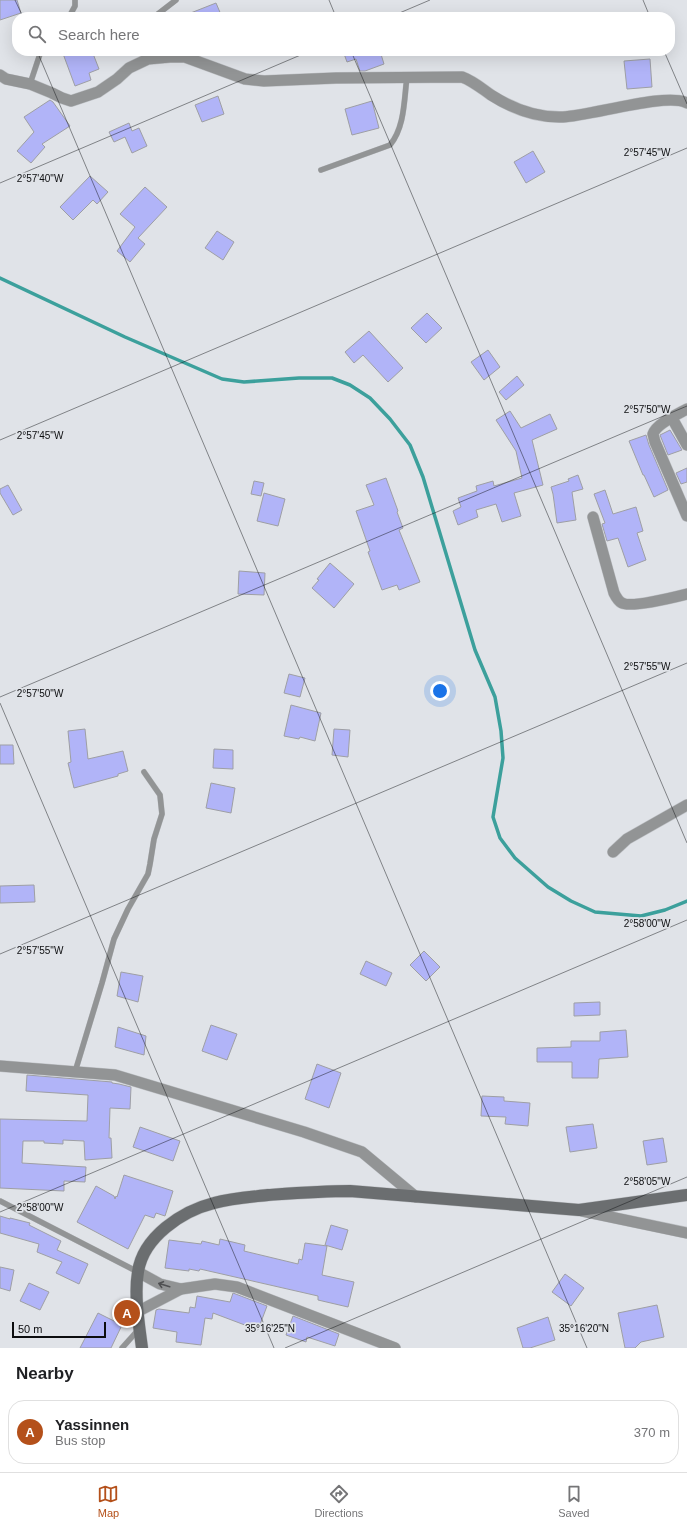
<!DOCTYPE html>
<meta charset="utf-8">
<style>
body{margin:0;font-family:Arial,sans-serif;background:#f6f6f6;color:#202124}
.scale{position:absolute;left:12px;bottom:10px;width:94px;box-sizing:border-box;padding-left:4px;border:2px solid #0c0d0f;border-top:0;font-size:11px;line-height:14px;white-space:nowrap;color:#0c0d0f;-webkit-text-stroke:3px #e0e3e8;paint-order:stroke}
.you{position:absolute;left:440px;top:691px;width:14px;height:14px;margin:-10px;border:3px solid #fff;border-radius:50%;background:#1a73e8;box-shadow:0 0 0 6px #1a73e833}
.badge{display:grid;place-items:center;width:26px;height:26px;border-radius:50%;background:#b4501a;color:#fff;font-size:13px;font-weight:700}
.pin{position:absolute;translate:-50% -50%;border:2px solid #fff;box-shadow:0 1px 4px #0006}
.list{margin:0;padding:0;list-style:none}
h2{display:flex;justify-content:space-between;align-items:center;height:52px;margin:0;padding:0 16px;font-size:17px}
h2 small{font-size:13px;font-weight:400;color:#757577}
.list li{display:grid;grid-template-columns:26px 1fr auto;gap:12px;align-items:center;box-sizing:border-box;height:64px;margin:0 8px 8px;padding:0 8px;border:1px solid #e0e0e0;border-radius:16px}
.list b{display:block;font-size:15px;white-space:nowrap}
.list p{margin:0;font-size:13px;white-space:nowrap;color:#757577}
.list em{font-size:13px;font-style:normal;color:#757577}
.icon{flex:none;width:22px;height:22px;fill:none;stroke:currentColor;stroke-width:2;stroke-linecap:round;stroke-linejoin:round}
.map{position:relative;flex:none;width:687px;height:1348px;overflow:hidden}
.search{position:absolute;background:#fff;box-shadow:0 4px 16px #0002;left:12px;right:12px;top:12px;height:44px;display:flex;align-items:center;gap:10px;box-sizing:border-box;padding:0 14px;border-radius:16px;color:#757577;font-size:15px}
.sheet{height:124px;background:#fff}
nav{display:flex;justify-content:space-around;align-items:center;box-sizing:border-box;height:56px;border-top:1px solid #e0e0e0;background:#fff;font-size:11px;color:#757577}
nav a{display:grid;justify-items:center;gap:2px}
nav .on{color:#b4501a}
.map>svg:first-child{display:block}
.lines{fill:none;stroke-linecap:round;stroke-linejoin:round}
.stream{stroke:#3ca09c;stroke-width:3.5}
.building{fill:#b1b4f8;stroke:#9e9fa4}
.lane-casing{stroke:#bec1c5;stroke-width:6}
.street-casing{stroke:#bec1c5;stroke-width:12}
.secondary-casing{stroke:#bec1c5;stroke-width:13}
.lane{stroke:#929495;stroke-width:5.5}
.street{stroke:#929495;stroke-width:11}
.secondary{stroke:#6b6e70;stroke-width:12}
.oneway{stroke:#4f5052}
.ticks{fill:none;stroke:#0c0d0f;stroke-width:1;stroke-opacity:0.45}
.ticks-label{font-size:10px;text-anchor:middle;fill:#0c0d0f;stroke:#e0e3e8;stroke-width:3.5;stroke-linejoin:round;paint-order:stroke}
</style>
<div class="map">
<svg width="687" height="1348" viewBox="0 0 687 1348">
<rect width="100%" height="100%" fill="#e0e3e8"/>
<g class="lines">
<polyline class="stream" points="0,278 125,337 222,379 244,382 299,378 332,378 350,385 370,398 390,419 410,445 423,477 475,650 495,697 501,731 503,758 493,817 500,838 515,858 548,887 571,901 595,912 641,916 665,910 687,901"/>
</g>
<g class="building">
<polygon points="0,0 17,0 21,13 0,20"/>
<polygon points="216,3 222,17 183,17 183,16"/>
<polygon points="62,51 92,51 99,69 89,73 91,80 75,86"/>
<polygon points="343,51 373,51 370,55 380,51 384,64 365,71 360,71 356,59 347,62"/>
<polygon points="650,59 652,87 627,89 624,61"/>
<polygon points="218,96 224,114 202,122 195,105"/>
<polygon points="50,100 53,102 70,126 42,144 45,147 31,163 17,151 34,132 24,117"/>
<polygon points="372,101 379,128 352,135 345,109"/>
<polygon points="129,123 132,131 139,128 147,146 132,153 125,137 114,142 109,132"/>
<polygon points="533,151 545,172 526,183 514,162"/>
<polygon points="90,176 108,192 97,204 93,200 73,220 60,207"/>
<polygon points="145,187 167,207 138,238 145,244 130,262 117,251 135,227 120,214"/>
<polygon points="217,231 234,242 223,260 205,248"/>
<polygon points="427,313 442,328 426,343 411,328"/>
<polygon points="369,331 403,368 388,382 363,355 354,363 345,352"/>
<polygon points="488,350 500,367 484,380 471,362"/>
<polygon points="517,376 524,385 506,400 499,392"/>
<polygon points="510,411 521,428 550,414 557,429 532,440 543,485 514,493 521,516 502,522 496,504 476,510 478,517 458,525 453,511 461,507 458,498 477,491 476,486 493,481 494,486 522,478 516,451 496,420"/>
<polygon points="670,430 682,450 668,455 660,435"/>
<polygon points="646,435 649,445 668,490 654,497 644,475 643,475 629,441"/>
<polygon points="687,468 687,482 681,484 676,473"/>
<polygon points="578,475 583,489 572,492 576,520 557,523 553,494 551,487 569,481 568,479"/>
<polygon points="386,478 398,511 397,512 403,528 399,530 420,582 399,590 397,585 382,590 368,552 370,551 356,511 374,505 366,485"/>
<polygon points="254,481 264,483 261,496 251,494"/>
<polygon points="8,485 22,510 13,515 0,493 0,489"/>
<polygon points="605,490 613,514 636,507 643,531 637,533 646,560 628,567 618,538 607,541 602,524 605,523 594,494"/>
<polygon points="264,493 285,499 278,526 257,521"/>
<polygon points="330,563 354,584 334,608 312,588 319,580 317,579"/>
<polygon points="239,571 265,573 264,595 238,594"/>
<polygon points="289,674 305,678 300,697 284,693"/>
<polygon points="291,705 321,713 315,741 300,737 299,739 284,736"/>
<polygon points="85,729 88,759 123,751 128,771 118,774 118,776 74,788 68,763 71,762 68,731"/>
<polygon points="334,729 350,730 348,757 332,755"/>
<polygon points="0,745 13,745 14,764 0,764"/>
<polygon points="214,749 233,750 233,769 213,768"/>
<polygon points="211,783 235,788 231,813 206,808"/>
<polygon points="34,885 35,902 0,903 0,886"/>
<polygon points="424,951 440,967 426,981 410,965"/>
<polygon points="366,961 392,973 386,986 360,974"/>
<polygon points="121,972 143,976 138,1002 117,996"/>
<polygon points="600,1002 600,1015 574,1016 574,1003"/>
<polygon points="211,1025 237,1034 227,1060 202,1051"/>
<polygon points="118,1027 146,1036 144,1055 115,1047"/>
<polygon points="626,1030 628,1057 599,1059 598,1078 572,1078 572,1062 537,1062 537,1048 571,1047 571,1041 600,1041 600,1032"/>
<polygon points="317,1064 341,1073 329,1108 305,1099"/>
<polygon points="27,1075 112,1082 112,1083 119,1084 131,1087 130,1109 110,1108 109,1138 111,1138 112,1158 85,1160 84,1141 63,1140 63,1144 44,1143 44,1141 23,1141 22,1163 86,1167 85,1182 64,1181 64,1191 0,1188 0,1119 87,1121 88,1095 26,1091"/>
<polygon points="482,1096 504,1097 504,1101 530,1103 528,1126 505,1124 506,1117 481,1116"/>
<polygon points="593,1124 597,1148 570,1152 566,1127"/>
<polygon points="140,1127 180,1141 173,1161 133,1147"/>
<polygon points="663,1138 667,1162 647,1165 643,1141"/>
<polygon points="124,1175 173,1191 165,1216 156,1213 154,1218 145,1215 128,1249 77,1222 96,1186 114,1196 115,1199 116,1196 117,1197"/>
<polygon points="0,1216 10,1219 10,1218 30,1223 29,1225 61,1241 57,1250 88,1264 79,1284 56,1273 62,1262 37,1252 39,1244 0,1233"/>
<polygon points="331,1225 348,1230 342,1250 325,1245"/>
<polygon points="220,1239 245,1245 244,1251 298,1264 299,1259 302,1260 305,1243 327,1246 322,1275 354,1282 348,1307 318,1300 318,1296 200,1269 199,1271 189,1269 189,1271 165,1268 169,1240 201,1244 202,1241 219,1245"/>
<polygon points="0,1267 14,1270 10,1291 0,1288"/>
<polygon points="565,1274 584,1288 571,1306 552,1292"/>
<polygon points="29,1283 49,1292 40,1310 20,1301"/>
<polygon points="233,1293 267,1306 258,1330 213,1313 212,1319 205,1318 201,1345 176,1342 177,1332 153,1328 156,1310 159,1309 189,1313 190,1307 195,1308 197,1296 230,1302"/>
<polygon points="657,1305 664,1337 641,1342 635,1348 625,1348 618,1313"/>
<polygon points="98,1313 122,1325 111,1348 80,1348"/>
<polygon points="293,1316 339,1334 335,1346 307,1337 306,1342 286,1335"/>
<polygon points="548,1317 555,1340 530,1348 523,1348 517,1328"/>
</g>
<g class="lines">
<defs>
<g id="lane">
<polyline points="69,17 75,6 75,0"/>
<polyline points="154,17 176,0"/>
<polyline points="30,84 41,51"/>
<path d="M321 170 390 145C405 127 404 99 407 77"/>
<polyline points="75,1072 102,983 114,939 128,909 148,874 150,864 154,839 162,814 160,795 144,772"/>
<polyline points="0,1201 138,1272"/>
<polyline points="122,1348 139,1329"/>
</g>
<g id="street">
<path d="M0 75 6 79 30 84 52 93 62 98 71 101 98 92 117 79 129 68 148 59 170 57H185L245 79 264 81 336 78 462 77C473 81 481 88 491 95 513 109 536 118 563 117 591 116 667 92 687 103"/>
<path d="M687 409C678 414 656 424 653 434L655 442 687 516"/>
<polyline points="672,418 687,445"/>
<path d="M593 517 614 593C616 597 618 601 622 603 631 608 675 597 687 594"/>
<polyline points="613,852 627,839 687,805"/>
<polyline points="0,1066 115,1075 304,1132 362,1152 416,1197"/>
<polyline points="582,1211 687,1233"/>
<polyline points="181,1289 215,1284 237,1287 395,1348"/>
<polyline points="137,1312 181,1289 160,1284 138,1272"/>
</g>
<path id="secondary" d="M142 1348C139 1325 134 1295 138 1272 143 1237 182 1211 214 1203 232 1198 250 1197 268 1195 296 1193 322 1191 350 1191L579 1210 687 1195"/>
</defs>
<use href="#lane" class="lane-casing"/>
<use href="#street" class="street-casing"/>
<use href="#secondary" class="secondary-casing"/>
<use href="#lane" class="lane"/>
<use href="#street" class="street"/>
<use href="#secondary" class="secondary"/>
</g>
<defs><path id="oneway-shaft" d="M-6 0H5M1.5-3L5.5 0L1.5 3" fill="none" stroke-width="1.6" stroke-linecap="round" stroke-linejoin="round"/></defs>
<use class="oneway" href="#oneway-shaft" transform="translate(164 1285) rotate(-163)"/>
<path class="ticks" d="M15 0 23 17M329 0 336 17M643 0 650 17M390 17 430 0M37 51 587 1348M351 51 687 843M664 51 687 104M0 183 310 51M0 440 687 148M0 697 687 406M0 703 274 1348M0 954 687 663M0 1212 687 920M285 1348 687 1177"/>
<g class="ticks-label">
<text x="647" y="156">2°57'45"W</text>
<text x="40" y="182">2°57'40"W</text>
<text x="647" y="413">2°57'50"W</text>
<text x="40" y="439">2°57'45"W</text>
<text x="647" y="670">2°57'55"W</text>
<text x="40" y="697">2°57'50"W</text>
<text x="647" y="927">2°58'00"W</text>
<text x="40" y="954">2°57'55"W</text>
<text x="647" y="1185">2°58'05"W</text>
<text x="40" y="1211">2°58'00"W</text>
<text x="270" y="1332">35°16'25"N</text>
<text x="584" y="1332">35°16'20"N</text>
</g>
</svg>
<div class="scale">50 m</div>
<div class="you"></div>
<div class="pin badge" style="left:127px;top:1313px">A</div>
<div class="search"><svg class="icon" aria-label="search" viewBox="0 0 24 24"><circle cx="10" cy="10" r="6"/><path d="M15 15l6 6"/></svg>Search here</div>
</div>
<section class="sheet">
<h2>Nearby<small></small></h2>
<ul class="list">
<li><span class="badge">A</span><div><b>Yassinnen</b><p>Bus stop</p></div><em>370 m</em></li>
</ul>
</section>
<nav>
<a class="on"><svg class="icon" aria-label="map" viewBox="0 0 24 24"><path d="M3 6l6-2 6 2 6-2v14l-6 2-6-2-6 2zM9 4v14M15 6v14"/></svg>Map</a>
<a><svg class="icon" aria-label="directions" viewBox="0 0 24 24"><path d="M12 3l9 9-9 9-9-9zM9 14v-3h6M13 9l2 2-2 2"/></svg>Directions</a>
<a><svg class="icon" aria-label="saved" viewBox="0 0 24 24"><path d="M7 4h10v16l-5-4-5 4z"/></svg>Saved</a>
</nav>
